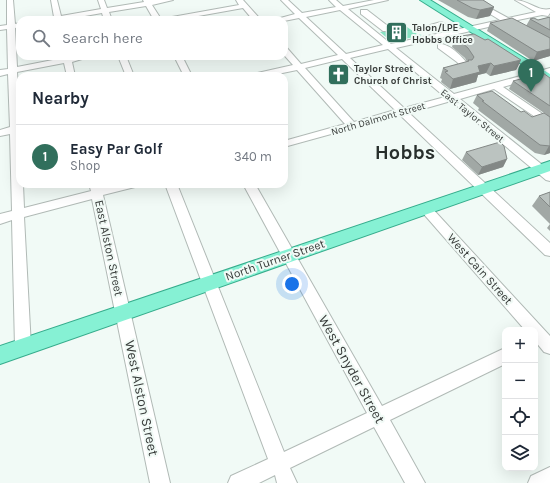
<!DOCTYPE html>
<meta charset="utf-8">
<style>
body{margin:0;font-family:Karla,sans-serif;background:#f2f2f3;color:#1f2937}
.controls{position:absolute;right:12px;bottom:12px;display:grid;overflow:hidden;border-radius:8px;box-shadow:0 4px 16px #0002}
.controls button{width:36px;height:36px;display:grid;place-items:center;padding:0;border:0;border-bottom:1px solid #e0e1e3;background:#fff;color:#1f2937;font:20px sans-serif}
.you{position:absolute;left:292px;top:284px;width:14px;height:14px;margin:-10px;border:3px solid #fff;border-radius:50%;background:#1a73e8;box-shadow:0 0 0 6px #1a73e833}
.badge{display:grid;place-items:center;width:26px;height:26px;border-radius:50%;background:#316f5c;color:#fff;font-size:13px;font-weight:700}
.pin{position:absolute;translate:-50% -33px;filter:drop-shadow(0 1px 2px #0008)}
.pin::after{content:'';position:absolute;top:21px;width:14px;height:12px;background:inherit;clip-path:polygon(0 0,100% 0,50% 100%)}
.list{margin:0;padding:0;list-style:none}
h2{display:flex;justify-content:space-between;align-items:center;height:52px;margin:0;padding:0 16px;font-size:17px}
h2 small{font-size:13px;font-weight:400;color:#747a83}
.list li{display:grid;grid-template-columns:26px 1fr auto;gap:12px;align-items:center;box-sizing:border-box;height:64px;padding:0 16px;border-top:1px solid #e0e1e3}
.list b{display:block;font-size:15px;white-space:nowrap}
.list p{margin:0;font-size:13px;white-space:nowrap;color:#747a83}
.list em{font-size:13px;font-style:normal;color:#747a83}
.icon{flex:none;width:22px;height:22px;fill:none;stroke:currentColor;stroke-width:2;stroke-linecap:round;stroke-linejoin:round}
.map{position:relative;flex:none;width:550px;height:483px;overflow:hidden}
.search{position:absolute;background:#fff;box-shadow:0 4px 16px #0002;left:16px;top:16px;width:272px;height:44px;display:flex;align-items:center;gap:10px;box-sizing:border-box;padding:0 14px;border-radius:12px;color:#747a83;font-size:15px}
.panel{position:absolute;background:#fff;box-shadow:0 4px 16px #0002;left:16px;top:72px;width:272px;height:116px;border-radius:12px}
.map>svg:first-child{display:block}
.green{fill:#88e2c3}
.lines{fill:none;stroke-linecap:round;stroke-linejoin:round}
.minor-casing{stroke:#b1bab6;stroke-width:2}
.major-casing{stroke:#36ac8c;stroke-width:2}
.minor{fill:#fff;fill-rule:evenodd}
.major{fill:#86f1d4;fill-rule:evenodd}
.wall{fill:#a1a8a5}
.shaded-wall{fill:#838886}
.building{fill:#bbc3c0;stroke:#838886}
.labels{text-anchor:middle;stroke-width:4;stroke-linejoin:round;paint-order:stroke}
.far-poi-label{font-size:10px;font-weight:bold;fill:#383c3a;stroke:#f1faf6;text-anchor:start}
.far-street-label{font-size:10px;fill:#383c3a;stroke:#f1faf6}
.street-label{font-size:12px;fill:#383c3a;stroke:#f1faf6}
.near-street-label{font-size:14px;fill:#383c3a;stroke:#f1faf6}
.town-label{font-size:20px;font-weight:bold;fill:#282f2c;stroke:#f1faf6}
</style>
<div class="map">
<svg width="550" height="483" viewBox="0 0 550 483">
<rect width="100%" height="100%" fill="#f1faf6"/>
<polygon class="green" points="407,27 417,34 422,35 392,42 380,32"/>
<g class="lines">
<defs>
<g id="minor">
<polygon points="7,0 13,0 15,24 20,23 20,27 15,28 17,67 63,58 63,56 92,56 72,62 75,76 67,76 64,63 17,72 20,125 20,184 23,184 24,208 91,191 89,184 101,184 102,188 116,184 137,184 135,187 103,195 170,483 150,483 92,199 24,217 31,347 29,352 23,354 17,352 15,347 12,220 0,224 0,214 12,211 10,134 0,136 0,130 10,127 8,74 0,76 0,70 8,69 7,29 0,30 0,26 7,25"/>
<polygon points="51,0 57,0 61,16 101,9 98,0 104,0 107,8 144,2 143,0 173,0 152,5 161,19 239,5 236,0 243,0 261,20 253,20 243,8 176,20 154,20 146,6 109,12 112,20 104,20 102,13 62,20 44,20 54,17"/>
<path d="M281 0H288L302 13 336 7 329 0H336L343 6 374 0H388L348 9 391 44 500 20 467 0H475L508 18 536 12 515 0C528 0 538 12 550 9V13L548 16 542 15 513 21 514 25 506 23 396 48 454 94 550 68V74L503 87 550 119V127L494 89 460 99 550 171V181L546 180 451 101 409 113 550 243V256L545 255 400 115 284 147V141L345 124 297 70 268 76H252L253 74 293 65 284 55V48H287L301 64 338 55 299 18 284 21 273 20 295 14ZM340 10 383 45 346 54 306 17ZM388 49 445 97 404 108 350 58ZM342 59 395 110 354 122 305 68Z"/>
<polygon points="361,10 367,10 389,27 389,31 383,31 361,14"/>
<polygon points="441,22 445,24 444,26 427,29 423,27"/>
<path d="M438 44C448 42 464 58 469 66L468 68H462L457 62 438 48Z"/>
<polygon points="118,56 126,56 134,76 126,76"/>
<polygon points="174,56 182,56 192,76 184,76"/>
<polygon points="165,184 177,184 284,452 367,413 243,184 255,184 382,406 505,348 505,364 390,420 425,483 405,483 374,427 290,468 297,483 277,483 275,475 259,483 228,483 231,476 268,459"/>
<polygon points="426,205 430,206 550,336 550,354 544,352 535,341 535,330 525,330 422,212 420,209 422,206"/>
<polygon points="550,467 550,483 528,483 531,476"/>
</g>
<g id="major">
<polygon points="420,0 430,0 550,74 550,82"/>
<polygon points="550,161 550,171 0,364 0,346"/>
</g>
</defs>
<use href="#minor" class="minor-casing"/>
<use href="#major" class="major-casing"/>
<use href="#minor" class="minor"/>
<use href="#major" class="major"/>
</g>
<g class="wall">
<polygon points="438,0 483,0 494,7 490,16 476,19 468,17"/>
<polygon points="550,17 550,56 533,61 487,31 490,23 526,26 530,19 538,20"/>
<polygon points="455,37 521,60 516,70 490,76 486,73 478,75 476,82 450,89 441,82 442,79 440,78 443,68 467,62 465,58 452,47"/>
<polygon points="550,78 550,153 544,155 535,153 478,110 479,108 473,103 477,95 521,112 532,117 547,115 509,89 513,81"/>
<polygon points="466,152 507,159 503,167 478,175 462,160"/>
<polygon points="550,192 550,224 532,206 539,196"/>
<polygon points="550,224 550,231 547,228"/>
</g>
<g class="shaded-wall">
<polygon points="494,7 490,16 476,19 480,10"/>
<polygon points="550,49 550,56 533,61 537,52"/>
<polygon points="521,60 516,70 490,76 494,66"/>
<polygon points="491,63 486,73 478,75 476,82 450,89 453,79 478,66"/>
<polygon points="549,146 550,146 550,153 544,155"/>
<polygon points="507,159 503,167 478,175 482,167"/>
</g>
<g class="building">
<polygon points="457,0 483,0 494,7 480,10 472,8"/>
<polygon points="550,17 550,30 530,19 534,18 538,20"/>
<polygon points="512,18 550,38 550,49 537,52 490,23"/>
<polygon points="474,34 485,40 488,39 521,60 494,66 491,63 478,66 480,72 453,79 445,72 448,71 443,68 469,61 468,60 472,60 474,57 468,48 455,37"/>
<polygon points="543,73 550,78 550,106 513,81"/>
<polygon points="492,91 521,112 524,111 532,117 544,113 550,117 550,146 540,145 482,101 484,101 477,95"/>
<polygon points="500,142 504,146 507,159 482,167 466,152"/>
<polygon points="550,192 550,207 539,196"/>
</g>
<defs>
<symbol id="building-square" viewBox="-11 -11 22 22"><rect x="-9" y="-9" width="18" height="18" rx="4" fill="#316f5c" stroke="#f1faf6"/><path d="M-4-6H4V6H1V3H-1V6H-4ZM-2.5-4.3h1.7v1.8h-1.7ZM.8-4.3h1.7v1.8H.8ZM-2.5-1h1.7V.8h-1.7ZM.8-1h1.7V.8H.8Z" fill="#fff"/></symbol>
<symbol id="church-square" viewBox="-11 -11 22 22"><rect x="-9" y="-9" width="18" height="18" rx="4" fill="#316f5c" stroke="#f1faf6"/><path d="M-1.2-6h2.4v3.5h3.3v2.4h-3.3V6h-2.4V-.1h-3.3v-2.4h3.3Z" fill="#fff"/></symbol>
</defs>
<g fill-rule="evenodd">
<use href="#building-square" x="384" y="20" width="25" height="25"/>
<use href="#church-square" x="326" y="62" width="25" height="25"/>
</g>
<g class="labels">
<g class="far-poi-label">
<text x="412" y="31">Talon/LPE<tspan x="412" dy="12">Hobbs Office</tspan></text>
<text x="354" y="72">Taylor Street<tspan x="354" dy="12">Church of Christ</tspan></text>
</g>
<g class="far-street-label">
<text transform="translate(473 115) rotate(39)" y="4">East Taylor Street</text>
<text transform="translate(378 118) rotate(-16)" y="4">North Dalmont Street</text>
</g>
<g class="street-label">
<text transform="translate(109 248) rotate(78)" y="4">East Alston Street</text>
<text transform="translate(275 260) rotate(-19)" y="4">North Turner Street</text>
<text transform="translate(480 269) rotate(48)" y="4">West Cain Street</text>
</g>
<g class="near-street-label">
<text transform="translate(352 369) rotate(61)" y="5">West Snyder Street</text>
<text transform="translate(142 398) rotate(78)" y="5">West Alston Street</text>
</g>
<g class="town-label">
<text x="405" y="159">Hobbs</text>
</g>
</g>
</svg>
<div class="controls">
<button>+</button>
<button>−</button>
<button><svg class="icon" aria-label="locate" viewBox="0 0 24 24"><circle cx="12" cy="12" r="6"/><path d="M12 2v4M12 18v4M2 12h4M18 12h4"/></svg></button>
<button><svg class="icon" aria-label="layers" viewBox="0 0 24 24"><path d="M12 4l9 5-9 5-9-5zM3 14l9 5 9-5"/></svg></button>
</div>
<div class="you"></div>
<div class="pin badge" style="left:531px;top:92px">1</div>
<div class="search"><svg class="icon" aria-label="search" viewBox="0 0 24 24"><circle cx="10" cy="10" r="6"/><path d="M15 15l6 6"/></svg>Search here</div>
<section class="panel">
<h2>Nearby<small></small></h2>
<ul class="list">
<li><span class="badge">1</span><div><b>Easy Par Golf</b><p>Shop</p></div><em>340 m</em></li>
</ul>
</section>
</div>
